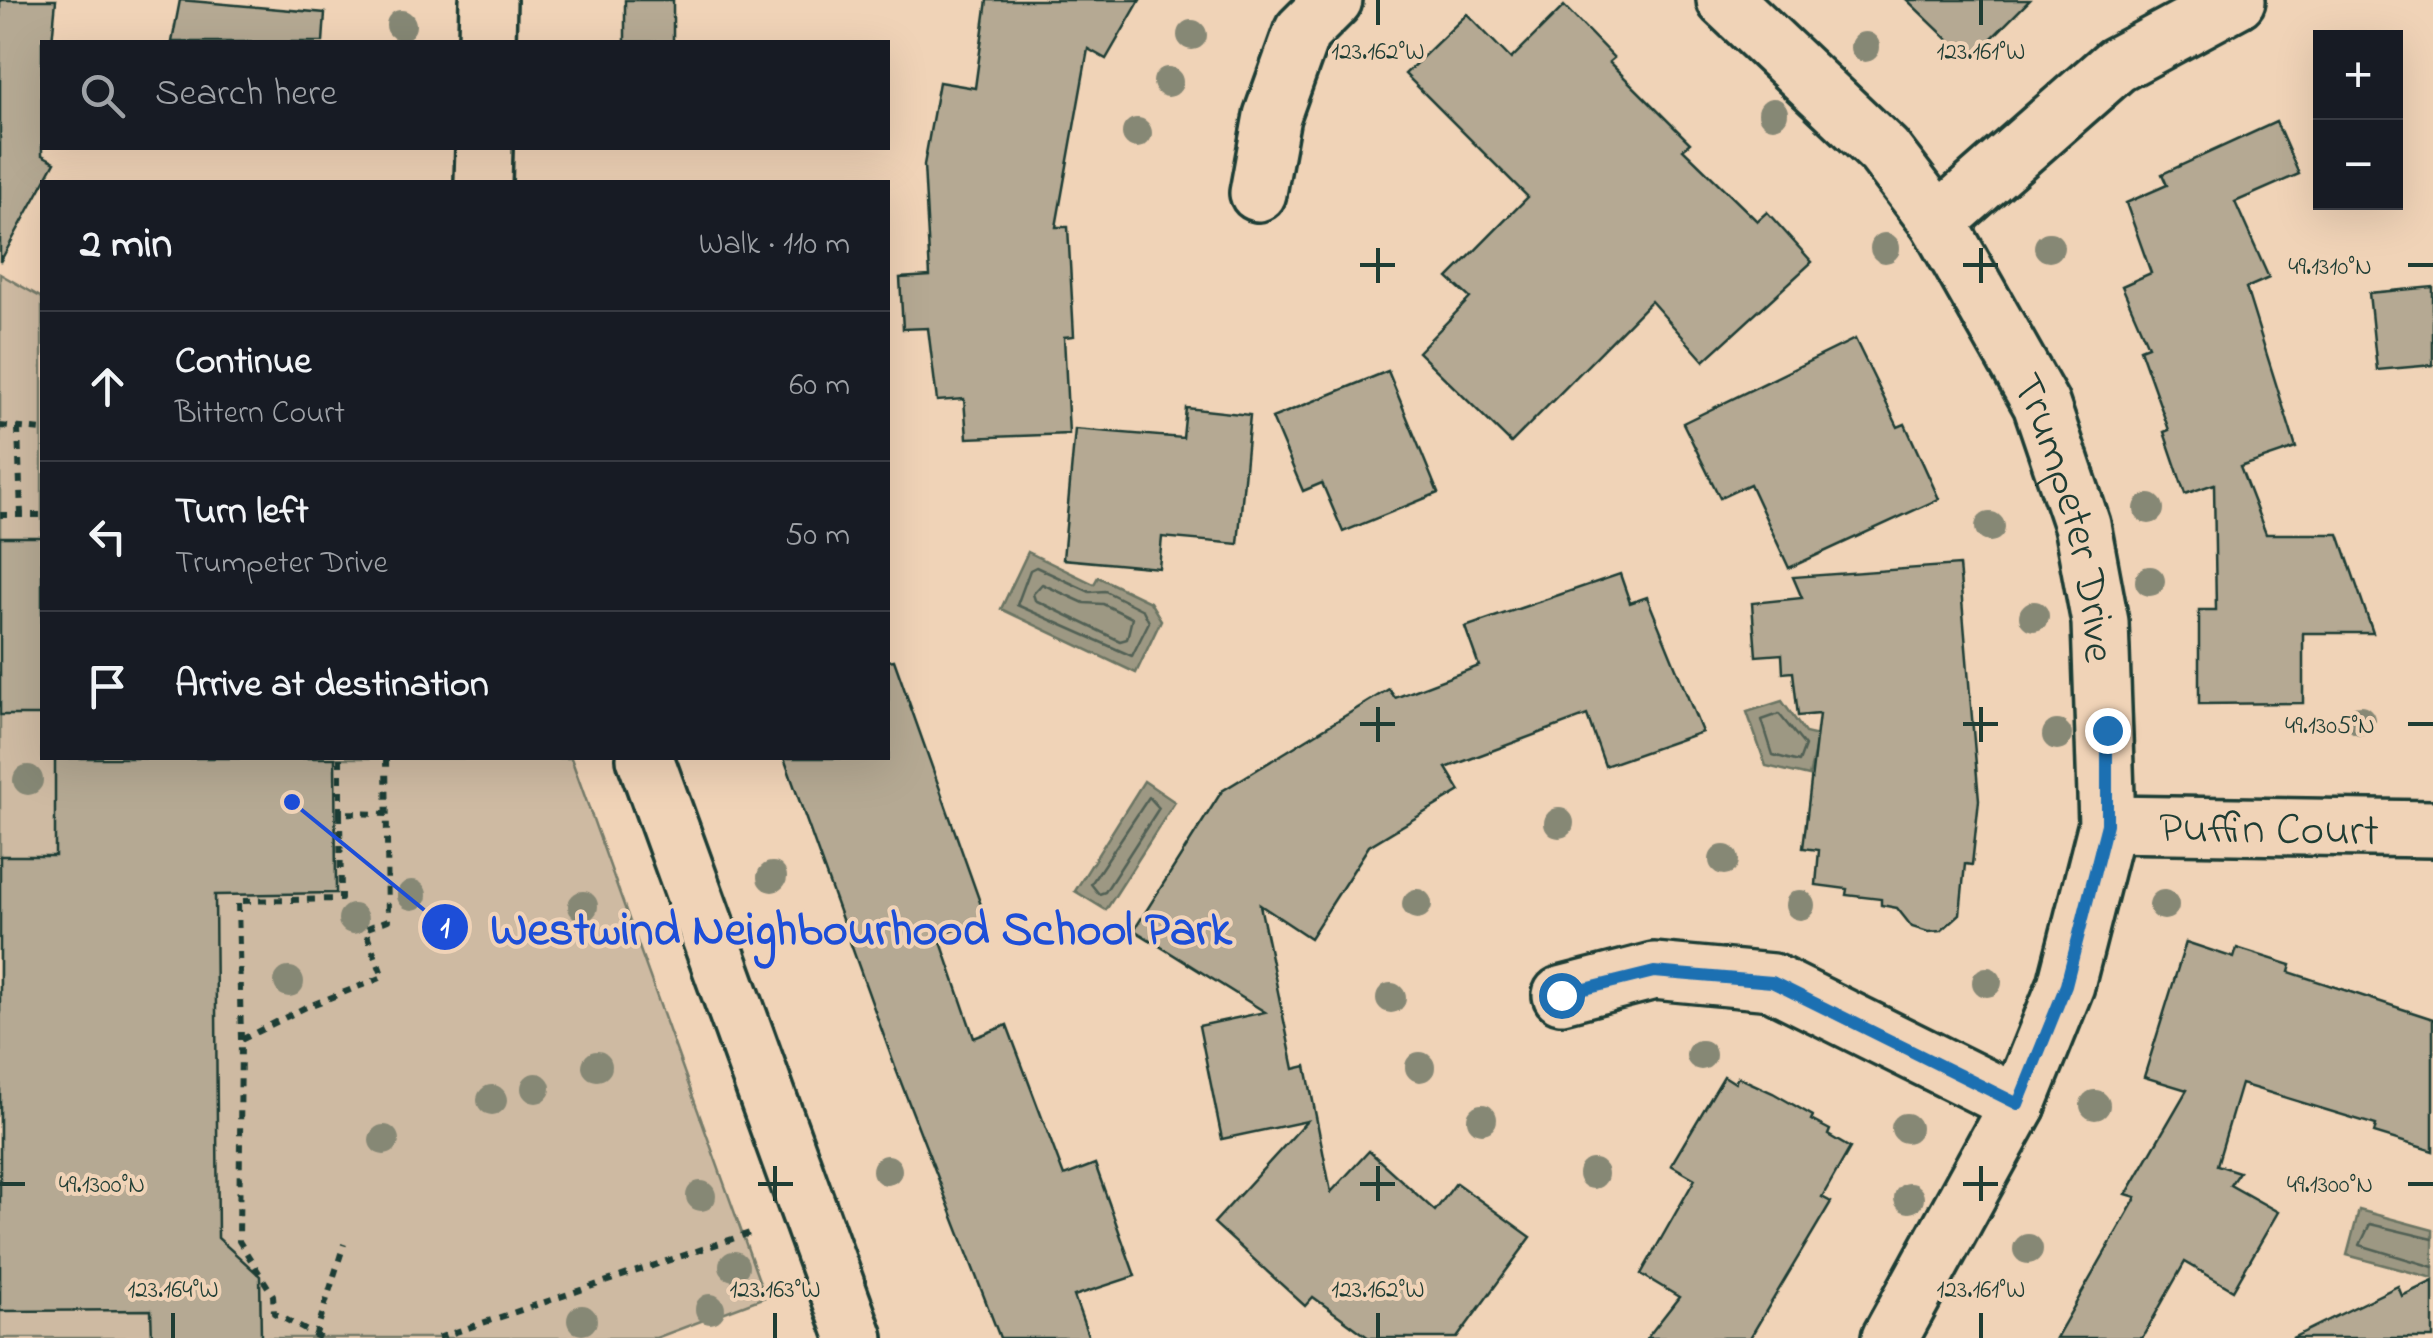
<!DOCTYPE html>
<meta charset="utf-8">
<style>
body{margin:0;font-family:"Indie Flower",sans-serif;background:#20242c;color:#f1f3f6}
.controls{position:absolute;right:30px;top:30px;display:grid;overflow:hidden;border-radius:0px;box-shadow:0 10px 40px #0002}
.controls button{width:90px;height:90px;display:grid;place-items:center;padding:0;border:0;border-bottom:2px solid #363941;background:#171b24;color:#f1f3f6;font:50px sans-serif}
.stop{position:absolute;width:30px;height:30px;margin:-22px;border:8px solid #1f6fb2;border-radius:50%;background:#fff}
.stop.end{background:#1f6fb2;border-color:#fff;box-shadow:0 2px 10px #0008}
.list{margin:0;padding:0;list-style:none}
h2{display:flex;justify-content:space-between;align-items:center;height:130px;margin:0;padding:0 40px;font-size:42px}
h2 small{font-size:32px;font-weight:400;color:#9ea1a6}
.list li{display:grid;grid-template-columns:65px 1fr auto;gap:30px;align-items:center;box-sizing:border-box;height:150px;padding:0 40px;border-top:2px solid #363941}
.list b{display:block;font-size:38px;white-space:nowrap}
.list p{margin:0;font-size:32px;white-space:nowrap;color:#9ea1a6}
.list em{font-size:32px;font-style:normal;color:#9ea1a6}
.icon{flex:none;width:55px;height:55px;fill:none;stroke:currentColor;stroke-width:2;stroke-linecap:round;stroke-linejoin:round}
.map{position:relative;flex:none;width:2433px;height:1338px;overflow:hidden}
.search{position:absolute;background:#171b24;box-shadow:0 10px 40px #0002;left:40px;top:40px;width:850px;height:110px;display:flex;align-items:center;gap:25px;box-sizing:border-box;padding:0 35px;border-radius:0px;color:#9ea1a6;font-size:38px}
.panel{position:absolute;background:#171b24;box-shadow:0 10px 40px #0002;left:40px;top:180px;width:850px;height:580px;border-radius:0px}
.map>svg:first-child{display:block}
.green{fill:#cebaa2;stroke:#767c6b;stroke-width:2.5}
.water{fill:#9d9883;stroke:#6b7463;stroke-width:2.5}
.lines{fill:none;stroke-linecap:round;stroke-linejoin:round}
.shore{stroke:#516154;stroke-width:2.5}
.building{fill:#b5a993;stroke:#1f3d34;stroke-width:2.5}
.minor-casing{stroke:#1f3d34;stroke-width:62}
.path{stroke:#1f3d34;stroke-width:6;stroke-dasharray:8 8;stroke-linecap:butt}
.minor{stroke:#f0d3b7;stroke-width:55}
.tree{fill:#868875}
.route{stroke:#1f6fb2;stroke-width:12}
.ticks{fill:none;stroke:#1f3d34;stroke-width:4}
.labels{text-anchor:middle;stroke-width:8;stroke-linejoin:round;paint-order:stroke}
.street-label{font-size:45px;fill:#1f3d34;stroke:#f0d3b7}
.ticks-label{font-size:25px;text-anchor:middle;fill:#1f3d34;stroke:#f0d3b7;stroke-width:8;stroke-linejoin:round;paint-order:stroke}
.leader{fill:none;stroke:#1d4ed8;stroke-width:4}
.callout-dot{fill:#1d4ed8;stroke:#f0d3b7;stroke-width:4}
.mark-label{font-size:30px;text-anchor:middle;font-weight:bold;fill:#fff}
.callout-label{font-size:48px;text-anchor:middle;font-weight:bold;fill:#1d4ed8;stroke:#f0d3b7;stroke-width:8;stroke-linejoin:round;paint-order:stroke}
</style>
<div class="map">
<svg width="2433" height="1338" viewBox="0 0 2433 1338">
<rect width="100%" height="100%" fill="#f0d3b7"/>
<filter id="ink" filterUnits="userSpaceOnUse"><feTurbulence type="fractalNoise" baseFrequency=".01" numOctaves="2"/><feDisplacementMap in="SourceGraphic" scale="20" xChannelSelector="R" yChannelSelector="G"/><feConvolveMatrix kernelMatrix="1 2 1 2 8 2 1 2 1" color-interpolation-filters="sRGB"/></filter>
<g filter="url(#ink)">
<polygon class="green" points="0,274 42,298 42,758 571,758 765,1297 656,1338 0,1338"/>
<g class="water">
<polygon points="1028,552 1094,584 1098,577 1150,602 1161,620 1136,673 1001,609"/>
<polygon points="1782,701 1805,733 1818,736 1809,776 1766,766 1747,712"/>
<polygon points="1144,781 1175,802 1106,910 1075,891"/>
<polygon points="2359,1210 2433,1230 2433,1278 2347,1255"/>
</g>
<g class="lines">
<g class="shore">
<polygon points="1036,567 1090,592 1105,591 1143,610 1149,622 1132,656 1017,605 1030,570"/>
<polygon points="1042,584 1084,603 1103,604 1132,618 1127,639 1120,641 1035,600 1033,594"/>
<polygon points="1779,714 1805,746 1799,762 1773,755 1762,720"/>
<polygon points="1149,797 1159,808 1105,892 1099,894 1091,884"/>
<polyline points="2433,1239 2370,1224 2360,1245 2433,1267"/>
</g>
</g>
<g class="building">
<polygon points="0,0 56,0 52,42 42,42 42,155 55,162 0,262"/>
<polygon points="180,0 325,13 323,42 172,42"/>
<rect x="625" y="0" width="48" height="42"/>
<polygon points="987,0 1140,0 1106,59 1088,49 1056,227 1068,227 1074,336 1064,337 1069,434 967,438 964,399 937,401 928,328 903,329 900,278 930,276 924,165 939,82 975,88"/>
<polygon points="1907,0 2030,0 1976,54 1967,45 1960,51"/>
<polygon points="1564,6 1614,58 1609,62 1690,143 1683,149 1757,221 1767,212 1812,262 1704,361 1651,301 1511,443 1418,352 1470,298 1448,278 1528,197 1405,74 1467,14 1511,59"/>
<polygon points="2276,122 2299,174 2235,202 2269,278 2246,288 2296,448 2240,467 2266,534 2339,534 2373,633 2303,633 2303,703 2199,704 2199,610 2216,610 2214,484 2185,494 2164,432 2169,430 2140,349 2148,346 2122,286 2151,273 2126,203 2167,185 2162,174"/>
<polygon points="2433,287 2433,365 2377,370 2369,293"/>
<polygon points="1855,339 1898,427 1905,424 1939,499 1789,568 1750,484 1720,498 1683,423"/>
<polygon points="1388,371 1438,493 1343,532 1322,483 1303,491 1272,418"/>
<polygon points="1186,408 1250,415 1238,544 1162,537 1159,568 1063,559 1075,429 1183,438"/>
<rect x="0" y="537" width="42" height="178"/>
<polygon points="1959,565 1979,800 1972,865 1965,864 1960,914 1941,931 1928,932 1912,927 1897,908 1881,905 1881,899 1846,895 1847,889 1816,885 1819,850 1803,848 1819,714 1798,716 1793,672 1783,673 1782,654 1756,656 1752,603 1802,598 1793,577"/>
<polygon points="1620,574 1630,603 1647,597 1702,732 1605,766 1587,715 1446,768 1460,791 1369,846 1310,938 1260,905 1294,1069 1306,1066 1331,1192 1369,1151 1435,1211 1456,1183 1531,1237 1457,1338 1369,1338 1313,1297 1305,1306 1214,1223 1307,1121 1222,1139 1199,1026 1265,1012 1134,930 1222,791 1389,689 1395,698 1479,666 1465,627"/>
<polygon points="894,660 986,919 939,936 974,1038 1007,1025 1064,1176 1095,1164 1135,1276 1074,1296 1089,1338 1000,1338 895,1067 784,758 888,758 888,661"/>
<polygon points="55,758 335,758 336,893 215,895 218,1238 260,1276 261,1338 152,1338 151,1310 0,1311 0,856 55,856"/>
<polygon points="2186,942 2234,958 2237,948 2291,965 2289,972 2433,1019 2433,1151 2374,1133 2376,1125 2241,1084 2217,1165 2239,1172 2230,1185 2278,1212 2233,1290 2185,1262 2142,1338 2056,1338 2136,1198 2126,1195 2187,1090 2144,1077"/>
<polygon points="1724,1076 1735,1083 1738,1077 1773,1093 1813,1116 1811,1120 1830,1130 1828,1135 1850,1148 1822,1197 1831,1202 1750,1338 1647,1338 1679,1297 1641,1274 1695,1179 1671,1165"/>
<polygon points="2433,1281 2433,1338 2292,1338 2398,1286 2402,1296"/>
</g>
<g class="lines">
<defs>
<g id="minor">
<path id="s1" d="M1725 0 1884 151 1938 222 2041 404 2082 525 2100 622 2107 824 2066 985 2018 1104 1890 1338"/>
<polyline points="487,42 488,0"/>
<polyline points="483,182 484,148"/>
<polyline points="1258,193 1272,116 1302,32 1334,0"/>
<polyline points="1938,222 2116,65 2237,0"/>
<polyline points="645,758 855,1338"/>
<path id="s2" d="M2107 824 2433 829"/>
<polyline points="1561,995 1654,971 1772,982 2018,1104"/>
</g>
</defs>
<use href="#minor" class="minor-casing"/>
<g class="path">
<polyline points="0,426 42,430"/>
<polyline points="18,428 21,515"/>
<polyline points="0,515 42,515"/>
<polyline points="340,758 340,813"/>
<polyline points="241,1040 238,901 341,899 340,813 387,814"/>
<polyline points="315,1337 344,1244"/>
<polyline points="320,1338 274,1313 273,1295 239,1241 241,1040 304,1008 383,977 365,929 388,920 386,758"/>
<polyline points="438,1338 756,1231"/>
</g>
<use href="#minor" class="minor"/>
</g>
<g class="tree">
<circle cx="401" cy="25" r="15"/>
<circle cx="1192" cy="35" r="15"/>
<circle cx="1865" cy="47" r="15"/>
<circle cx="1168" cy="82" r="15"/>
<circle cx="1773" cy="113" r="15"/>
<circle cx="1137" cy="133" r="15"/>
<circle cx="2049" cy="247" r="15"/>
<circle cx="1885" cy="248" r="15"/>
<circle cx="2149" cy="509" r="15"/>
<circle cx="1990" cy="527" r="15"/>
<circle cx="2150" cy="581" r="15"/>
<circle cx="2034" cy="616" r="15"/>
<circle cx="2360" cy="720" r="15"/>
<circle cx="2057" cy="735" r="15"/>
<circle cx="28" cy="780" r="15"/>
<circle cx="1559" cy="823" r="15"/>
<circle cx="1724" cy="860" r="15"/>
<circle cx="772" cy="877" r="15"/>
<circle cx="412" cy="895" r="15"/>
<circle cx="1417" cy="904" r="15"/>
<circle cx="1800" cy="905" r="15"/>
<circle cx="2164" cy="905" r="15"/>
<circle cx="583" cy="906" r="15"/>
<circle cx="353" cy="919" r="15"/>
<circle cx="289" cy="982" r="15"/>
<circle cx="1987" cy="982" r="15"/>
<circle cx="1391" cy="998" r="15"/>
<circle cx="1701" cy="1055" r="15"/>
<circle cx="597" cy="1066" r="15"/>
<circle cx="1420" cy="1067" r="15"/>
<circle cx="536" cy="1088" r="15"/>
<circle cx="492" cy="1100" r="15"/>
<circle cx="2095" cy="1105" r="15"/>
<circle cx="1482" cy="1119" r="15"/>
<circle cx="1906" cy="1128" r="15"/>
<circle cx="384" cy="1140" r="15"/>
<circle cx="887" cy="1170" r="15"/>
<circle cx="1593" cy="1174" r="15"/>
<circle cx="701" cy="1196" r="15"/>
<circle cx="1909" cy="1198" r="15"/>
<circle cx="2028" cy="1249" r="15"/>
<circle cx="734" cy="1266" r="15"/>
<circle cx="710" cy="1309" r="15"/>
<circle cx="582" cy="1320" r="15"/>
</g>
</g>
<g class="lines" filter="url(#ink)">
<polyline class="route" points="1561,995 1654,972 1772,982 2018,1104 2066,985 2107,824 2107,730"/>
</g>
<path class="ticks" d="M1378 0V25M1981 0V25M1378 248V283M1981 248V283M1360 265H1395M1963 265H1998M2408 265H2433M1378 707V742M1981 707V742M1360 724H1395M1963 724H1998M2408 724H2433M775 1166V1201M1378 1166V1201M1981 1166V1201M0 1184H25M758 1184H793M1360 1184H1395M1963 1184H1998M2408 1184H2433M173 1313V1338M775 1313V1338M1378 1313V1338M1981 1313V1338"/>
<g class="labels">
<g class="street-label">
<text dy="16" stroke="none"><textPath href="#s1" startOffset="635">Trumpeter Drive</textPath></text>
<text dy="16" stroke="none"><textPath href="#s2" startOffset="162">Puffin Court</textPath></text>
</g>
</g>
<g class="ticks-label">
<text x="1378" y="59">123.162°W</text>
<text x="1981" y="59">123.161°W</text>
<text x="2330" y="274">49.1310°N</text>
<text x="2330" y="733">49.1305°N</text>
<text x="102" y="1192">49.1300°N</text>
<text x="2330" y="1192">49.1300°N</text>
<text x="173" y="1297">123.164°W</text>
<text x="775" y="1297">123.163°W</text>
<text x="1378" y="1297">123.162°W</text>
<text x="1981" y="1297">123.161°W</text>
</g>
<path class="leader" d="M292 802L445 927"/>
<g class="callout-dot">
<circle cx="292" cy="802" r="10"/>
<circle cx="445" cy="927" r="25"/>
</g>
<g class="mark-label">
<text x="445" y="937">1</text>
</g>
<g class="callout-label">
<text x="861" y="944">Westwind Neighbourhood School Park</text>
</g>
</svg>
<div class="controls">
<button>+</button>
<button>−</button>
</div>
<div class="stop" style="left:1561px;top:995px"></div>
<div class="stop end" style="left:2107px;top:730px"></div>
<div class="search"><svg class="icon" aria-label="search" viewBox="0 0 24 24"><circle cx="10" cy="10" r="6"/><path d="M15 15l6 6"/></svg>Search here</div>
<section class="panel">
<h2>2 min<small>Walk · 110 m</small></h2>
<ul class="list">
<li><svg class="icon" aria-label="ahead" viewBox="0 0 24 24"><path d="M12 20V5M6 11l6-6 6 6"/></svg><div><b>Continue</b><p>Bittern Court</p></div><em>60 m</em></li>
<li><svg class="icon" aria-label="left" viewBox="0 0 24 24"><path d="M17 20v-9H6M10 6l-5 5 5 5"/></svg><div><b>Turn left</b><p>Trumpeter Drive</p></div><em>50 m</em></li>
<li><svg class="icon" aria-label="arrive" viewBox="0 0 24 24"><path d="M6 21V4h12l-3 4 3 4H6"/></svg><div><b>Arrive at destination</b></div></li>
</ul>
</section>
</div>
